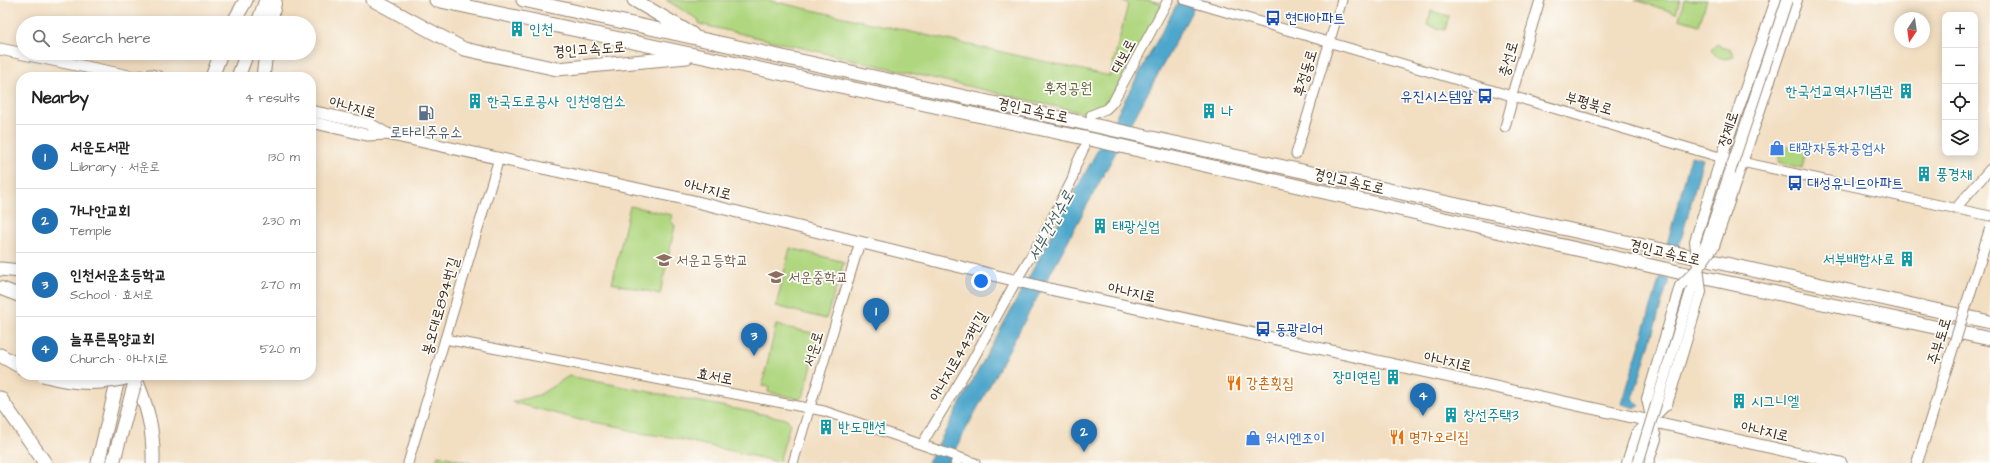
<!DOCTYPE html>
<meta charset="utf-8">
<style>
body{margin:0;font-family:"Architects Daughter","Poor Story",sans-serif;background:#f6f6f6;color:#222}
.controls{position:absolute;right:12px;top:12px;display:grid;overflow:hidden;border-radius:8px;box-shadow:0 2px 10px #0003}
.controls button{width:36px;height:36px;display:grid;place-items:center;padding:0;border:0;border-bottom:1px solid #e0e0e0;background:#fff;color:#222;font:20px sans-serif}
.compass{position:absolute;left:1894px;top:12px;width:36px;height:36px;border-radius:50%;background:#fff;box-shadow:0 2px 10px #0003;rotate:193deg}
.you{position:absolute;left:981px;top:281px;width:14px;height:14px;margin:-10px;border:3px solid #fff;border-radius:50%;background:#1a73e8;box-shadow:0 0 0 6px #1a73e833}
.badge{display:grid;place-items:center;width:26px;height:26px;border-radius:50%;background:#1f6fb2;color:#fff;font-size:13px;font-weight:700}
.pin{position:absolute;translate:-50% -33px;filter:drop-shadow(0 1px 2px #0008)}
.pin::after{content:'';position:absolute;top:21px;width:14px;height:12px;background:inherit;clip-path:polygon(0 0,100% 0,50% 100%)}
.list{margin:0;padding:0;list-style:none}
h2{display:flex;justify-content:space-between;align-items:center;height:52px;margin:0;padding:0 16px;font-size:17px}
h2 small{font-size:13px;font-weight:400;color:#767676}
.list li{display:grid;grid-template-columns:26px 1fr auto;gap:12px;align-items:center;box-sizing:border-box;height:64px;padding:0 16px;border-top:1px solid #e0e0e0}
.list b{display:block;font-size:15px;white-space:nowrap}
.list p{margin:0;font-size:13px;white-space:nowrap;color:#767676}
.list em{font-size:13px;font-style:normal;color:#767676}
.icon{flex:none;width:22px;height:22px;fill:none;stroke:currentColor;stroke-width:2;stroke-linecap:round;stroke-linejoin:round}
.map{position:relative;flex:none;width:1990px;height:463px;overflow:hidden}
.search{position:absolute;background:#fff;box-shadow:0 2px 10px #0003;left:16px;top:16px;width:300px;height:44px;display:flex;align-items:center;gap:10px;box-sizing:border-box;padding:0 14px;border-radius:22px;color:#767676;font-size:15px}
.panel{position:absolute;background:#fff;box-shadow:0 2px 10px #0003;left:16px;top:72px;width:300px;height:308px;border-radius:16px}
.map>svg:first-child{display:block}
.green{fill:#b0d780;stroke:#76804f}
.water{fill:#4ea6cb;stroke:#446874}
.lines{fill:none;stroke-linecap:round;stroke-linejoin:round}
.tertiary-casing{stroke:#968470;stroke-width:11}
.secondary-casing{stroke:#968470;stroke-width:12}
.primary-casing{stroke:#968470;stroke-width:13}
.motorway-casing{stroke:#968470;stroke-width:15}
.tertiary{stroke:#fff;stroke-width:9}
.secondary{stroke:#fff;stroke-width:10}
.primary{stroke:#fff;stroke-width:11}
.motorway{stroke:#fff;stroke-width:13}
.secondary-bridge-casing{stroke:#968470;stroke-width:12;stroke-linecap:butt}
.motorway-bridge-casing{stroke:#968470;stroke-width:15;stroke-linecap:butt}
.secondary-bridge{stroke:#fff;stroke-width:10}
.motorway-bridge{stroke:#fff;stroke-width:13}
.labels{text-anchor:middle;stroke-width:3.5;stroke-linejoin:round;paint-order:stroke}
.transit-label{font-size:15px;fill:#164399;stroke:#fdfcf7;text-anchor:start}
.culture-label{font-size:15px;fill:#0d838f;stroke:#fdfcf7;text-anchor:start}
.street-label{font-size:15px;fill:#3b2a1e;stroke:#fdfcf7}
.park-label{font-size:15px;fill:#5e5e3b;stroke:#fdfcf7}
.service-label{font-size:15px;fill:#4e5e75;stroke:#fdfcf7}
.shop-label{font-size:15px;fill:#366cbe;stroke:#fdfcf7;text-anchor:start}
.education-label{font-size:15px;fill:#785e54;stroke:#fdfcf7;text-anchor:start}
.food-label{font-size:15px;fill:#c56008;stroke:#fdfcf7;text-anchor:start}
.water-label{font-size:16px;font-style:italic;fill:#435c63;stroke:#fdfcf7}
</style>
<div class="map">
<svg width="1990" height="463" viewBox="0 0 1990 463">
<rect width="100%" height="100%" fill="#fdfcf7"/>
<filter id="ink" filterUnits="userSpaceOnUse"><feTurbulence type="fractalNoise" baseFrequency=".025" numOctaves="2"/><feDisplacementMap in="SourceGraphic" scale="8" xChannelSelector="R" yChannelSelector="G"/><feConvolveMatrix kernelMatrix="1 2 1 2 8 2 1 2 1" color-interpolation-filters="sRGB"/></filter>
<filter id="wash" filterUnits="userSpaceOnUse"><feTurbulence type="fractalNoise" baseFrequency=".012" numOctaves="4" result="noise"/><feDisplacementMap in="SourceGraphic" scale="16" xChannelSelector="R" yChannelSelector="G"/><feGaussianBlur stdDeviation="0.9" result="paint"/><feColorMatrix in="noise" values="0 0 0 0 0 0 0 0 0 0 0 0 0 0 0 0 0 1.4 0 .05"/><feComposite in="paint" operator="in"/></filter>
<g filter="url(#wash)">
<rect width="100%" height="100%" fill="#f2dec1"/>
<g class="green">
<polygon points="666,0 767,0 1110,76 1128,4 1122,0 1148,0 1160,3 1161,7 1108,104 1088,114 699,24 699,20"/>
<polygon points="1635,0 1680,0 1676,13"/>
<polygon points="1684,0 1707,0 1699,25 1679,19"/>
<polygon points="1431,11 1449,16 1445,30 1427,25"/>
<path d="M1717 44 1723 48H1730L1734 57C1724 61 1717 58 1711 50Z"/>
<polygon points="1782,145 1806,150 1802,168 1778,162"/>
<polygon points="630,206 672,215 671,221 675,226 660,294 612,283"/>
<polygon points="790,248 844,262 826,319 776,306"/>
<polygon points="776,325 821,335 803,396 799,399 768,392 769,387 762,386"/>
<polygon points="569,376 787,419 790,424 779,462 670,437 631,432 622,427 580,420 512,402 539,395"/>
<polygon points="438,455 471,463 436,463"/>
</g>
<g class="water">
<polygon points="1179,0 1198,0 951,457 947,463 928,463"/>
<polygon points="1691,156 1703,159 1679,247 1667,244"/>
<polygon points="1660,277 1669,279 1633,399 1640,406 1635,408 1622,404"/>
</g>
</g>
<g filter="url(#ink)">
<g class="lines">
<defs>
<g id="tertiary">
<polyline points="1185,0 1723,158 1990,216"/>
<polyline points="1091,115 1106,109 1113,102 1168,0"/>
<polyline points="1505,127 1511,105 1512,94 1540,0"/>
<polyline points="1296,154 1342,0"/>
<polyline points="1955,209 1990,169"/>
<polyline points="445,339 824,411 975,463"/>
<polyline points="922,444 971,363 1016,281 1044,234 1072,180 1076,165 1084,148"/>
<polyline points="408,463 499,158"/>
<polyline points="793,463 860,242"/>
</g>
<g id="secondary">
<polyline points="1717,171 1776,0"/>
<polyline points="1737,178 1797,0"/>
<polyline points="1647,399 1656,439 1648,463"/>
<polyline points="956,463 959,458"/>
<polyline points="1627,463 1636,434 1667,404"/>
<polyline points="1917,463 1921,450"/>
</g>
<g id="primary">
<polyline points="0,49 134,77"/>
<polyline points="138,77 151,75 159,77"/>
<polyline points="311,111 370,124 387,134"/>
<polyline points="311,122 367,135 387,134 689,200 1054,290 1841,463"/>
</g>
<g id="motorway">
<polyline points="373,0 464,49 557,69 687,57"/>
<polyline points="436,0 1094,140 1678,272 1990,339"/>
<polyline points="523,0 1990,322"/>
<polyline points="634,0 692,34"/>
<polyline points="233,23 246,0"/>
<polyline points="258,23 266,0"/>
<polyline points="271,23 275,0"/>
<polyline points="212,77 221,53"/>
<polyline points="238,77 247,53"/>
<polyline points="263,77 266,53"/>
<polyline points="0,269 21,271"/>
<polyline points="0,288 21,296"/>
<polyline points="0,355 21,367"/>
<path d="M134 375C147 405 154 429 153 463"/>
<polyline points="0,398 45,463"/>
<polyline points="98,463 119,375"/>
</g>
</defs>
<use href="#tertiary" class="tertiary-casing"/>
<use href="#secondary" class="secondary-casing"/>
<use href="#primary" class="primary-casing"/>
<use href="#motorway" class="motorway-casing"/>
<use href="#tertiary" class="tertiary"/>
<use href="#secondary" class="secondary"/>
<use href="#primary" class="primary"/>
<use href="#motorway" class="motorway"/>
<defs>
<g id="secondary-bridge">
<polyline points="1647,399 1680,286 1698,268 1714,246 1737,178"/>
<polyline points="1667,404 1701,292 1695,241 1717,171"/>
<polyline points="1921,450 1990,229"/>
<polyline points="1638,463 1698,268 1787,0"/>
</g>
<g id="motorway-bridge">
<path d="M43 375C78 385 102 385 137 375"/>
<polyline points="113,463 137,375"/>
</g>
</defs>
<use href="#secondary-bridge" class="secondary-bridge-casing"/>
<use href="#motorway-bridge" class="motorway-bridge-casing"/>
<use href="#secondary-bridge" class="secondary-bridge"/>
<use href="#motorway-bridge" class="motorway-bridge"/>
</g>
</g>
<defs>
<symbol id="bus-bare" viewBox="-9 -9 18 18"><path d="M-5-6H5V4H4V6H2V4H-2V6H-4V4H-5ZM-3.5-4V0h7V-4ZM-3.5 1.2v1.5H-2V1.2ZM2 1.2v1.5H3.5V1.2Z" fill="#1a4fb4" stroke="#fdfcf7" stroke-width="2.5" paint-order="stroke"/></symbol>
<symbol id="building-bare" viewBox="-9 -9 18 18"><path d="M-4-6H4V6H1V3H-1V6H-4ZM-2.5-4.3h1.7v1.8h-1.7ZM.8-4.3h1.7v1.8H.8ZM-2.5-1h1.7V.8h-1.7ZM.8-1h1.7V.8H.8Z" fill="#0f9aa8" stroke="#fdfcf7" stroke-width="2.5" paint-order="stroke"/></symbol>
<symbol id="fuel-bare" viewBox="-9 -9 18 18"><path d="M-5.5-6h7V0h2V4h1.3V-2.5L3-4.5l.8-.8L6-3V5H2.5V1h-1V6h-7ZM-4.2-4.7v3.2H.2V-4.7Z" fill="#5c6f8a" stroke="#fdfcf7" stroke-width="2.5" paint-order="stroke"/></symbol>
<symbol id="shop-bare" viewBox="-9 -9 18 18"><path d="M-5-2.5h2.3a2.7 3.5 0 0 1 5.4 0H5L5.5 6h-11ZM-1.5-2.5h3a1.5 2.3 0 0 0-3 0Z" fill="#3f7fe0" stroke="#fdfcf7" stroke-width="2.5" paint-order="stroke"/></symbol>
<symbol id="school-bare" viewBox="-9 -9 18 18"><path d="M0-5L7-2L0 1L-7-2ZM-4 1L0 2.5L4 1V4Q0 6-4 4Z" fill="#8d6e63" stroke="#fdfcf7" stroke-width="2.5" paint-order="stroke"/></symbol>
<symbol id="restaurant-bare" viewBox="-9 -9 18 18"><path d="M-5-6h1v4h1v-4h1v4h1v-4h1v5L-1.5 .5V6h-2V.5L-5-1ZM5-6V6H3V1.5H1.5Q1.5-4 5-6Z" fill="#e8710a" stroke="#fdfcf7" stroke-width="2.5" paint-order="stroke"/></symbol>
</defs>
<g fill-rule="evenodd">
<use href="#bus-bare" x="1262" y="7" width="22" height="22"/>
<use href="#building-bare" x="506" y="18" width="22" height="22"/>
<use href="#building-bare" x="1895" y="80" width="22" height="22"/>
<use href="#bus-bare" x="1474" y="85" width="22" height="22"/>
<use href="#building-bare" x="464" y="90" width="22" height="22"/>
<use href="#building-bare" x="1198" y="100" width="22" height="22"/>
<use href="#fuel-bare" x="415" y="102" width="22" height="22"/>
<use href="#shop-bare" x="1766" y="137" width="22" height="22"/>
<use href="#building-bare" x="1913" y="163" width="22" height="22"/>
<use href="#bus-bare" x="1784" y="172" width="22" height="22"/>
<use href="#building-bare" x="1089" y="215" width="22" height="22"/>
<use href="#building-bare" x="1896" y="248" width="22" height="22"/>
<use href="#school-bare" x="653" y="249" width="22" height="22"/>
<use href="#school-bare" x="765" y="266" width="22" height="22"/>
<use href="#bus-bare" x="1252" y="318" width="22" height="22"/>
<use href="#building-bare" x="1382" y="366" width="22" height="22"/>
<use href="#restaurant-bare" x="1223" y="372" width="22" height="22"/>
<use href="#building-bare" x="1728" y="390" width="22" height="22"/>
<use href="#building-bare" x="1440" y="404" width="22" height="22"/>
<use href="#building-bare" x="815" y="416" width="22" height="22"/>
<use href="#restaurant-bare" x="1386" y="426" width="22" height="22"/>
<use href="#shop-bare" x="1242" y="427" width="22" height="22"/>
</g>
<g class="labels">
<g class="transit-label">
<text x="1285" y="23">현대아파트</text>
<text x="1473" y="101" text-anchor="end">유진시스템앞</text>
<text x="1807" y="188">대성유니드아파트</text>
<text x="1275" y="334">동광리어</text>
</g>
<g class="culture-label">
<text x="529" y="34">인천</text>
<text x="1894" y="96" text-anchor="end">한국선교역사기념관</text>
<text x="487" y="106">한국도로공사 인천영업소</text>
<text x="1221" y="116">나</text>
<text x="1936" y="179">풍경채</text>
<text x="1112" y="231">태광실업</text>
<text x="1895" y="264" text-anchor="end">서부배합사료</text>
<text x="1381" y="382" text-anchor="end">장미연립</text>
<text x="1751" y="406">시그니엘</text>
<text x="1463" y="420">창선주택3</text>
<text x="838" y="432">반도맨션</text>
</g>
<g class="street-label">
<text transform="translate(589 49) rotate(-4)" y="5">경인고속도로</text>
<text transform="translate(1123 56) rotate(-62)" y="5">대보로</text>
<text transform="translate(1508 59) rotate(-74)" y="5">충선로</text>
<text transform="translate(1305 73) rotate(-73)" y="5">후정동로</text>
<text transform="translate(1589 103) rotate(16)" y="5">부평북로</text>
<text transform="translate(353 107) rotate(15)" y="5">아나지로</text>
<text transform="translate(1033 110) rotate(12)" y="5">경인고속도로</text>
<text transform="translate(1728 129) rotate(-72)" y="5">장제로</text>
<text transform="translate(1349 181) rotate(13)" y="5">경인고속도로</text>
<text transform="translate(708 189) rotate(14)" y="5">아나지로</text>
<text transform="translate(1665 252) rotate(13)" y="5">경인고속도로</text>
<text transform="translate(1132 292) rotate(12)" y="5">아나지로</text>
<text transform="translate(440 306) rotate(-74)" y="5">봉오대로894번길</text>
<text transform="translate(1939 341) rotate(-73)" y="5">주부토로</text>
<text transform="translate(813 349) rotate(-73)" y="5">서운로</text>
<text transform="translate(958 356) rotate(-60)" y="5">아나지로443번길</text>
<text transform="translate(1448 361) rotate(12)" y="5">아나지로</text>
<text transform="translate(715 376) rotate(11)" y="5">효서로</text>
<text transform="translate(1765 431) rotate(13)" y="5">아나지로</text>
</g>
<g class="park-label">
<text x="1068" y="93">후정공원</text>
</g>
<g class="service-label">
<text x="426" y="137">로타리주유소</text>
</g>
<g class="shop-label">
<text x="1789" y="153">태광자동차공업사</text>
<text x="1265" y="443">워시엔조이</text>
</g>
<g class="education-label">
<text x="676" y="265">서운고등학교</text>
<text x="788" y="282">서운중학교</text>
</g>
<g class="food-label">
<text x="1246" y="388">강촌횟집</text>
<text x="1409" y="442">명가오리집</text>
</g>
<g class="water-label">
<text transform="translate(1050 225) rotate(-61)" y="6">서부간선수로</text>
</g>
</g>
</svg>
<div class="controls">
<button>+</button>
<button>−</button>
<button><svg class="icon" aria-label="locate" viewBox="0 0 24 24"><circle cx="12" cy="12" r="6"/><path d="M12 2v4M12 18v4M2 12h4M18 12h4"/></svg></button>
<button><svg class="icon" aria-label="layers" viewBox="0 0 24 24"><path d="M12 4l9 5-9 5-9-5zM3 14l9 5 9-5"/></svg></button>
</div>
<svg class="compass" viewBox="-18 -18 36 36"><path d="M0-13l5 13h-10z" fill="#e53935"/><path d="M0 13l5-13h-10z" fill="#767676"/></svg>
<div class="you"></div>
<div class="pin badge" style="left:876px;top:331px">1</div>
<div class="pin badge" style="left:1084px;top:452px">2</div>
<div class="pin badge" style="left:754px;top:356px">3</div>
<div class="pin badge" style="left:1423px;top:416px">4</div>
<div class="search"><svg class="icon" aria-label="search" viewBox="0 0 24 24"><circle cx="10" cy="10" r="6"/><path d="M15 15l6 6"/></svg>Search here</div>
<section class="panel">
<h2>Nearby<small>4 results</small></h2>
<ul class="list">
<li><span class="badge">1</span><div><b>서운도서관</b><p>Library · 서운로</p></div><em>130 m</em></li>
<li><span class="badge">2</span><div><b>가나안교회</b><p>Temple</p></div><em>230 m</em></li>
<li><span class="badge">3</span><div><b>인천서운초등학교</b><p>School · 효서로</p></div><em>270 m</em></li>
<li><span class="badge">4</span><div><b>늘푸른목양교회</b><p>Church · 아나지로</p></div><em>520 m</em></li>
</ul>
</section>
</div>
